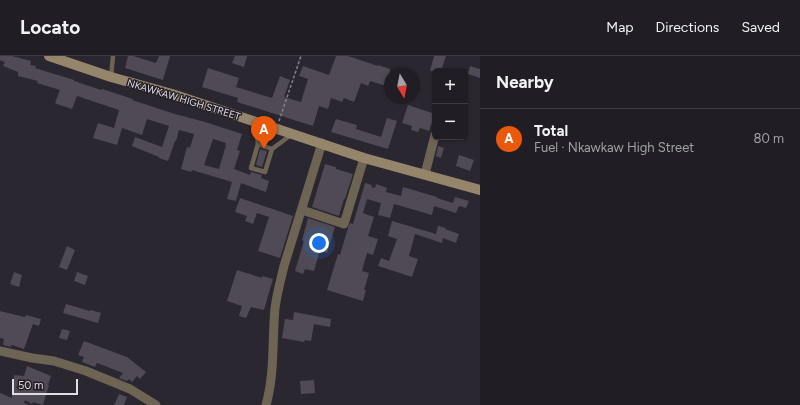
<!DOCTYPE html>
<meta charset="utf-8">
<style>
body{margin:0;font-family:Figtree,sans-serif;background:#28262c;color:#f1f3f6}
.controls{position:absolute;right:12px;top:12px;display:grid;overflow:hidden;border-radius:6px;box-shadow:0 1px 3px #0004}
.controls button{width:36px;height:36px;display:grid;place-items:center;padding:0;border:0;border-bottom:1px solid #3d3b41;background:#201d24;color:#f1f3f6;font:20px sans-serif}
.compass{position:absolute;left:384px;top:12px;width:36px;height:36px;border-radius:50%;background:#201d24;box-shadow:0 1px 3px #0004;rotate:170deg}
.scale{position:absolute;left:12px;bottom:10px;width:66px;box-sizing:border-box;padding-left:4px;border:2px solid #e0dde3;border-top:0;font-size:11px;line-height:14px;white-space:nowrap;color:#e0dde3;-webkit-text-stroke:3px #221d26;paint-order:stroke}
.you{position:absolute;left:319px;top:187px;width:14px;height:14px;margin:-10px;border:3px solid #fff;border-radius:50%;background:#1a73e8;box-shadow:0 0 0 6px #1a73e833}
.badge{display:grid;place-items:center;width:26px;height:26px;border-radius:50%;background:#ea580c;color:#fff;font-size:13px;font-weight:700}
.pin{position:absolute;translate:-50% -33px;filter:drop-shadow(0 1px 2px #0008)}
.pin::after{content:'';position:absolute;top:21px;width:14px;height:12px;background:inherit;clip-path:polygon(0 0,100% 0,50% 100%)}
.list{margin:0;padding:0;list-style:none}
h2{display:flex;justify-content:space-between;align-items:center;height:52px;margin:0;padding:0 16px;font-size:17px}
h2 small{font-size:13px;font-weight:400;color:#a2a2a6}
.list li{display:grid;grid-template-columns:26px 1fr auto;gap:12px;align-items:center;box-sizing:border-box;height:60px;padding:0 16px;border-top:1px solid #3d3b41}
.list b{display:block;font-size:15px;white-space:nowrap}
.list p{margin:0;font-size:13px;white-space:nowrap;color:#a2a2a6}
.list em{font-size:13px;font-style:normal;color:#a2a2a6}
.map{position:relative;flex:none;width:480px;height:349px;overflow:hidden}
header{display:flex;align-items:center;gap:24px;box-sizing:border-box;height:56px;padding:0 20px;background:#201d24;border-bottom:1px solid #3d3b41}
header strong{font-size:19px}
nav{display:flex;gap:22px;margin-inline-start:auto;font-size:14px}
main{display:flex}
aside{flex:1;background:#201d24}
.map>svg:first-child{display:block}
.building{fill:#4f4a55;fill-rule:evenodd}
.lines{fill:none;stroke-linecap:round;stroke-linejoin:round}
.path{stroke:#858189;stroke-width:1.5;stroke-dasharray:3 2;stroke-linecap:butt}
.service{stroke:#6d6454;stroke-width:4.5}
.minor{stroke:#6d6454;stroke-width:9}
.secondary{stroke:#94856b;stroke-width:10}
.labels{text-anchor:middle;stroke-width:3;stroke-linejoin:round;paint-order:stroke}
.street-label{font-size:10px;fill:#e0dde3;stroke:#221d26}
</style>
<header>
<strong>Locato</strong>
<nav><a>Map</a><a>Directions</a><a>Saved</a></nav>
</header>
<main>
<div class="map">
<svg width="480" height="349" viewBox="0 0 480 349">
<rect width="100%" height="100%" fill="#2b2730"/>
<g class="building">
<path d="M0 0H12L31 5 30 9 36 10 35 12 74 24V25L101 34 102 33 133 43 132 44 175 58 205 66 242 78 237 94 240 95 234 113 250 119 251 116 262 119 261 122 269 125 266 136 241 127 236 145 227 143 232 126 192 114 191 116 181 113 187 91 190 92 194 78 179 74 176 85H175L168 105 159 102V101L132 90 135 81 162 91 169 70 147 63 142 79 122 72 117 89 93 82 98 67 114 72 119 54 77 40 72 53 57 48 55 47 60 34 37 27 38 25 18 20V16L3 10 5 6 0 4ZM213 83 226 87 225 89H226L219 113 204 109Z"/>
<polygon points="128,0 133,0 156,7 159,0 170,0 163,24 125,12"/>
<polygon points="235,0 247,0 244,11 232,7"/>
<polygon points="336,0 348,0 378,10 378,9 390,13 390,31 370,25 368,30 361,27 354,46 344,42 342,46 331,42 328,53 319,50 313,70 237,46 238,42 202,31 208,12 239,22 236,31 272,42 280,20 290,24 284,41 301,46 308,23 299,20 303,10 329,19"/>
<polygon points="434,0 446,0 441,15 430,15"/>
<polygon points="470,10 480,13 480,22 468,18"/>
<polygon points="408,49 435,58 429,75 420,72 418,76 411,74 412,70 402,67"/>
<polygon points="387,62 397,65 388,93 331,76 336,63 357,69 356,73 381,81"/>
<polygon points="438,90 444,92 441,102 436,100"/>
<polygon points="260,93 267,95 262,111 256,109"/>
<polygon points="459,99 474,104 470,115 456,110"/>
<polygon points="325,108 336,111 336,113 353,118 345,143 344,143 339,160 312,151"/>
<polygon points="365,127 372,129 371,131 375,132 376,128 387,132 386,136 401,140 403,131 437,141 437,142 453,147 455,141 469,145 466,152 459,150 456,157 434,150 432,159 394,148 390,162 378,159 381,147 367,143 363,157 374,161 368,180 378,183 373,199 367,197 362,215 369,217 364,234 366,234 363,245 327,234 338,198 340,199 348,172 350,167 353,168"/>
<polygon points="240,142 293,160 280,202 258,195 269,161 257,157 253,168 245,165 247,160 235,156"/>
<polygon points="308,162 335,171 327,197 320,194 314,215 305,213 303,218 295,215 304,185 302,184"/>
<polygon points="392,165 436,178 438,170 446,172 445,173 459,178 456,187 443,182 442,187 415,178 409,200 418,203 412,221 378,210 381,202 389,205 397,183 388,180"/>
<polygon points="67,190 75,194 67,214 59,211"/>
<polygon points="237,214 262,222 262,220 273,223 264,254 251,251 246,262 239,260 242,250 227,245"/>
<polygon points="14,216 22,219 19,231 10,228"/>
<polygon points="77,216 88,220 85,229 74,225"/>
<polygon points="66,248 90,255 91,254 101,257 98,267 63,257"/>
<polygon points="0,255 12,258 25,261 26,259 41,263 39,270 33,268 24,293 12,289 11,291 3,289 4,283 0,282"/>
<polygon points="294,256 331,263 330,271 314,268 311,285 305,284 304,286 282,282 285,263 293,264"/>
<polygon points="62,273 70,275 67,284 59,282"/>
<polygon points="84,285 127,301 146,316 140,323 137,320 132,326 129,323 127,325 119,322 123,317 97,307 95,311 82,306 84,301 78,299"/>
<polygon points="27,310 51,320 48,329 49,329 43,349 33,346 32,348 25,344 24,347 29,349 0,349 0,337 12,342 14,319 24,320"/>
<polygon points="314,324 315,337 301,338 300,325"/>
<polygon points="119,338 127,341 124,349 114,349"/>
</g>
<g class="lines">
<polyline class="path" points="279,65 301,0"/>
<g class="service">
<polyline points="111,21 113,0"/>
<polyline points="255,66 258,88 251,112 265,116 272,93 291,79"/>
<polyline points="258,88 272,93"/>
</g>
<g class="minor">
<polyline points="425,118 435,79"/>
<polyline points="302,154 344,168 364,102"/>
<polyline points="0,295 32,302 54,305 86,315 130,333 156,349"/>
<path d="M266 349C275 317 272 284 275 252 277 237 281 223 284 210L322 87"/>
</g>
<polyline class="secondary" points="49,0 111,21 172,38 364,102 480,134"/>
</g>
<g class="labels">
<g class="street-label">
<text transform="translate(184 43) rotate(17)" y="4">NKAWKAW HIGH STREET</text>
</g>
</g>
</svg>
<div class="controls">
<button>+</button>
<button>−</button>
</div>
<svg class="compass" viewBox="-18 -18 36 36"><path d="M0-13l5 13h-10z" fill="#e53935"/><path d="M0 13l5-13h-10z" fill="#a2a2a6"/></svg>
<div class="scale">50 m</div>
<div class="you"></div>
<div class="pin badge" style="left:264px;top:93px">A</div>
</div>
<aside>
<h2>Nearby<small></small></h2>
<ul class="list">
<li><span class="badge">A</span><div><b>Total</b><p>Fuel · Nkawkaw High Street</p></div><em>80 m</em></li>
</ul>
</aside>
</main>
